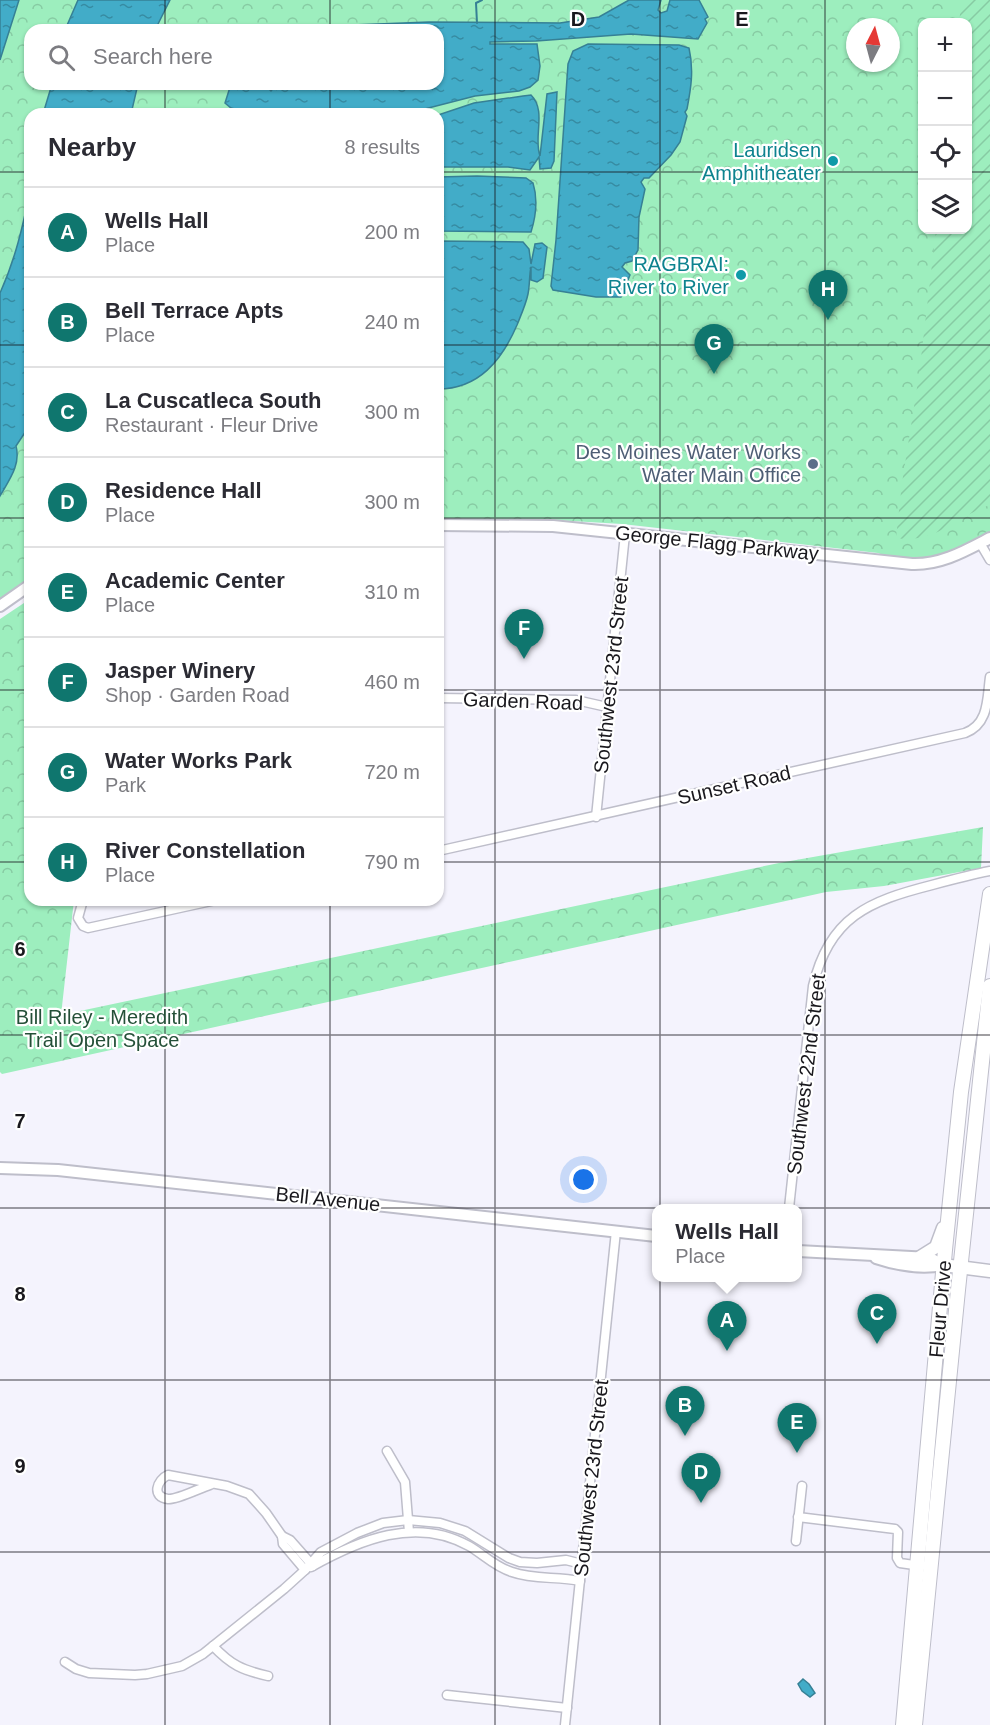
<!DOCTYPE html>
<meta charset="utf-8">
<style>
body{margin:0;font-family:Arial,sans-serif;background:#f2f2f3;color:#2b2b33}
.controls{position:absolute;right:18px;top:18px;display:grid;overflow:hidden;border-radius:12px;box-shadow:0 2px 4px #0004}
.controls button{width:54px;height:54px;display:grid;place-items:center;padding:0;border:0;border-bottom:2px solid #e1e1e2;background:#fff;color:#2b2b33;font:30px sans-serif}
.compass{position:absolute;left:846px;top:18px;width:54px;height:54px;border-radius:50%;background:#fff;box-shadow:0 2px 4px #0004;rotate:6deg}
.you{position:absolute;left:584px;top:1180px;width:21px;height:21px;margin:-15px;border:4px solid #fff;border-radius:50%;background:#1a73e8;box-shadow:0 0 0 9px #1a73e833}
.badge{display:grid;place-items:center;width:39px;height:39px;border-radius:50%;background:#0f766e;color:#fff;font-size:20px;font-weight:700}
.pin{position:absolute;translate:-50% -50px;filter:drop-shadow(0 2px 3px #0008)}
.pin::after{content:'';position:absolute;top:32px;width:21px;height:18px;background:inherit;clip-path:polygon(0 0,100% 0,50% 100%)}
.popup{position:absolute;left:652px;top:1204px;width:150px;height:78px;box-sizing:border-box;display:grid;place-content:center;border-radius:12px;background:#fff;filter:drop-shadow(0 2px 4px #0005);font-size:20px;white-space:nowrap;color:#7c7c81}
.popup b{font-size:22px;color:#2b2b33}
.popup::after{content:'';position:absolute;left:50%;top:100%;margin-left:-12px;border:12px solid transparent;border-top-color:#fff}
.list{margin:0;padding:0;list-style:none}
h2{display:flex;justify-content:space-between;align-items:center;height:78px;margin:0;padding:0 24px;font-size:26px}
h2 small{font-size:20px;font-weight:400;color:#7c7c81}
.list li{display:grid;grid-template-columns:39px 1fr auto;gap:18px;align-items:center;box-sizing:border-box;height:90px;padding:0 24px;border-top:2px solid #e1e1e2}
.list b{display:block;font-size:22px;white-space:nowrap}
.list p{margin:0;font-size:20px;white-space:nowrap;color:#7c7c81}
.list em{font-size:20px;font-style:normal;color:#7c7c81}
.icon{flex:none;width:33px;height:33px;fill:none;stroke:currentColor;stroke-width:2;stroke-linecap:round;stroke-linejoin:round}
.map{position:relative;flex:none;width:990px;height:1725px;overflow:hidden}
.search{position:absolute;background:#fff;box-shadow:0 2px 4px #0004;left:24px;top:24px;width:420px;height:66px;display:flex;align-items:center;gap:15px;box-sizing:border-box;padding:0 21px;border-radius:18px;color:#7c7c81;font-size:22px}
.panel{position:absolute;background:#fff;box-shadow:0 2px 4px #0004;left:24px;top:108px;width:420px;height:798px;border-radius:18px}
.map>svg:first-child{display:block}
.park{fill:url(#park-crowns);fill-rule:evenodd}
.garden{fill:url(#garden-furrows)}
.water{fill:url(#water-ripples);stroke:#368095;stroke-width:1.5}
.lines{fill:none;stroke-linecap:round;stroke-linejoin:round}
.stream{stroke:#368095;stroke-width:2}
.minor-casing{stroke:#bebeca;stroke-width:11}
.tertiary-casing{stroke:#bebeca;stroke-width:14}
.secondary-casing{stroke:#bebeca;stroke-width:15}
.primary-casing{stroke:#bebeca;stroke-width:16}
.minor{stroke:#fff;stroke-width:8}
.tertiary{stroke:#fff;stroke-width:10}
.secondary{stroke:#fff;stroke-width:12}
.primary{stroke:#fff;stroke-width:14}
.grid{fill:none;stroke:#19181d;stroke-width:1.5;stroke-opacity:0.55}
.culture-dot{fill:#0f9aa8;stroke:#fff;stroke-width:2}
.service-dot{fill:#5c6f8a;stroke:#fff;stroke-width:2}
.labels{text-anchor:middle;stroke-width:4.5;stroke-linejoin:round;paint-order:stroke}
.culture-label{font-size:20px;fill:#0d838f;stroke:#fff;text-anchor:end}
.service-label{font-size:20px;fill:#4e5e75;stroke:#fff;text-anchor:end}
.street-label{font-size:20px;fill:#19181d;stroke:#fff}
.park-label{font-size:20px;fill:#245038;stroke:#fff}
.grid-label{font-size:20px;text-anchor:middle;font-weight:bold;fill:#19181d;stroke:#fff;stroke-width:4.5;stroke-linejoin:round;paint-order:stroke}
</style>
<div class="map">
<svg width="990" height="1725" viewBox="0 0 990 1725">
<defs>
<pattern id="park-crowns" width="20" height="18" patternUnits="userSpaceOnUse" patternTransform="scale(1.5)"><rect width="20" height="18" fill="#9deebe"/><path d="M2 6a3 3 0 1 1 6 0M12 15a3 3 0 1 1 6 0" fill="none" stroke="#87cba3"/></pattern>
<pattern id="garden-furrows" width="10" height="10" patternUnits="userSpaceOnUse" patternTransform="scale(1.5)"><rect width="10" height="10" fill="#9deebe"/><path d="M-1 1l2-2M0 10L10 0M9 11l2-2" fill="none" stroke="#87cba3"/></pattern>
<pattern id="water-ripples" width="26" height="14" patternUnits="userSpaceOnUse" patternTransform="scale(1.5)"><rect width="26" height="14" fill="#42acc8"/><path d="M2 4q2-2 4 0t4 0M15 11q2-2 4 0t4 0" fill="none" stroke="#368ba2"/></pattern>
</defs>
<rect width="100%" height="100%" fill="#f4f3fd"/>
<g class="park">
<path d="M0 0H990V533C955 553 919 571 878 553L622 524 538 519 438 521V114H30V581L0 602ZM922 22H968V230H922ZM855 27H891V63H855ZM30 30H438V84H30Z"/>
<polygon points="30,599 30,900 74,900 61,1015 779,863 983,827 981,868 884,886 826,892 2,1074 0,1072 0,619"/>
</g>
<path class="garden" d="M962 0H990V505C954 517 937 544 896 538L902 483 919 375 936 230H968V22H959Z"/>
<g class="water">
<polygon points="0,0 19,0 0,60"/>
<polygon points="78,0 170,0 155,30 65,30"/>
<polygon points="629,0 661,0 658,10 661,13 667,11 670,0 699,0 708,17 705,19 707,23 698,39 631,34 536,41 490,42 490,44 537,44 540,66 538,80 530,87 519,91 475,96 413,112 269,114 260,110 253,114 231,108 225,103 231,84 270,84 269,89 271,91 277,84 438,84 438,30 277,30 279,29 326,26 429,22 560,23 599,17"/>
<path d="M588 44 679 45 689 48C694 70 691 88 687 109L685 112 687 116 680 142 671 155 649 178H644L641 182 645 189 639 217 638 250 632 261 625 263 622 267 630 275 621 297H596L553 290 551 286 556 240 568 64 573 51Z"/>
<polygon points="52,84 138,84 131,114 43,114"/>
<path d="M557 92 554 161 551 168 540 169 539 157 530 170 508 167H438V115L474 103 523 96 531 95C547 111 533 137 540 156L547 94Z"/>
<path d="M477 176 526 178 533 183C538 199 536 216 531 232L438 231V177Z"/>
<path d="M30 191V425L16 446C21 465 9 480 0 496V293C15 260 23 226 30 191Z"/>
<path d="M438 241 523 242 529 249 531 264 535 244 542 243 547 247 543 278 537 282 531 280V267C529 276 530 284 528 294 526 304 521 315 517 325 502 360 479 389 438 389Z"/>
<polygon points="803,1679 809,1684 815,1693 810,1697 802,1691 798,1684"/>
</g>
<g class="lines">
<polyline class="stream" points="477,23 476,3 482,0"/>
<defs>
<g id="minor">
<polyline points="980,543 990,560"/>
<polyline points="438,698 576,700 607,707"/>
<polyline points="596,817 625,534"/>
<path d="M438 851 965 733C989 724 987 699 990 677"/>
<polyline points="83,900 78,918 83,926 88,928 216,900"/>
<path d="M789 1208 813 986C829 917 869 901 932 885 951 880 970 875 990 871"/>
<polyline points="387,1451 405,1482 409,1532"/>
<path d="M210 1485C200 1488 177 1500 168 1499 151 1497 157 1480 168 1475L227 1486 249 1494 266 1513 282 1536 283 1544 305 1570"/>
<polyline points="798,1517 895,1529 898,1532 897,1558 900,1563 921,1566"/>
<polyline points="282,1536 290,1540 313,1566"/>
<polyline points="796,1541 802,1486"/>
<path d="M311 1567C359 1540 416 1516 469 1546 483 1554 495 1567 512 1572 534 1580 557 1576 580 1581"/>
<path d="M213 1646C231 1665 242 1670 268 1676"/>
<polyline points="65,1662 76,1669 89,1673 135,1675 147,1674 182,1666 203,1654 284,1589 305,1570 321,1552 357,1533 383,1523 408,1520 440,1523 465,1531 509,1558 520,1562 537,1563 566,1560 582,1564"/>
<polyline points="447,1695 567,1708"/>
<polyline points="565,1725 616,1231"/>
</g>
<g id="tertiary">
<path d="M438 525 553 526 912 564C941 565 965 551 990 538"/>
<polyline points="0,606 30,585"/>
<polyline points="0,1168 58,1170 113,1176 656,1236"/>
<polyline points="798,1251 930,1258 943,1265"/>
<path d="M876 1258C897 1265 921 1269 943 1265"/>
</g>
<g id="secondary">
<polyline points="920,1257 936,1247 943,1228"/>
<polyline points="943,1265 990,1271"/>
</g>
<g id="primary">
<polyline points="903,1725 945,1250 961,1092 990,894"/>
<polyline points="915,1725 958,1290 990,986"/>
</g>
</defs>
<use href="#minor" class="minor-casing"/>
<use href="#tertiary" class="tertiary-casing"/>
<use href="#secondary" class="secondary-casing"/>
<use href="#primary" class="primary-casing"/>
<use href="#minor" class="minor"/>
<use href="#tertiary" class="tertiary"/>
<use href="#secondary" class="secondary"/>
<use href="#primary" class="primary"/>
</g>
<path class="grid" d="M165 0V30M330 0V30M495 0V1725M660 0V1725M825 0V1725M165 84V114M330 84V114M0 172H30M438 172H922M968 172H990M0 345H30M438 345H990M0 518H30M438 518H990M0 690H30M438 690H990M0 862H30M438 862H990M165 900V1725M330 900V1725M0 1035H990M0 1208H990M0 1380H990M0 1552H990"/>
<g class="culture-dot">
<circle cx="833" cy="161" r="6"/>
<circle cx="741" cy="275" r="6"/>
</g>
<circle class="service-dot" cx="813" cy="464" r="6"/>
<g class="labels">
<g class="culture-label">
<text x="821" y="157">Lauridsen<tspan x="821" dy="23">Amphitheater</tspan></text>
<text x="729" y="271">RAGBRAI:<tspan x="729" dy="23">River to River</tspan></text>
</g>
<g class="service-label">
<text x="801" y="459">Des Moines Water Works<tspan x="801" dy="23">Water Main Office</tspan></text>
</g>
<g class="street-label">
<text transform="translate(717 543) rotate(6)" y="7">George Flagg Parkway</text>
<text transform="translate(611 675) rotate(-84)" y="7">Southwest 23rd Street</text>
<text transform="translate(523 701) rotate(2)" y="7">Garden Road</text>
<text transform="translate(734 785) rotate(-13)" y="7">Sunset Road</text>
<text transform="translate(806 1074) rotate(-83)" y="7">Southwest 22nd Street</text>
<text transform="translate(328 1199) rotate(6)" y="7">Bell Avenue</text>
<text transform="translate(940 1309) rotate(-85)" y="7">Fleur Drive</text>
<text transform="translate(591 1478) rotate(-84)" y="7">Southwest 23rd Street</text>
</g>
<g class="park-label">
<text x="102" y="1024">Bill Riley - Meredith<tspan x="102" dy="23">Trail Open Space</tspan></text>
</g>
</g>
<g class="grid-label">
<text x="578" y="26">D</text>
<text x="742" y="26">E</text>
<text x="20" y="956">6</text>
<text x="20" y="1128">7</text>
<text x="20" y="1301">8</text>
<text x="20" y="1473">9</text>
</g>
</svg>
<div class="controls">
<button>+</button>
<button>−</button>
<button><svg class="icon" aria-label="locate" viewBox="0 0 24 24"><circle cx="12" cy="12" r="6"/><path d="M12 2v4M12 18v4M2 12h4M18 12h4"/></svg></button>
<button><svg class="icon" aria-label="layers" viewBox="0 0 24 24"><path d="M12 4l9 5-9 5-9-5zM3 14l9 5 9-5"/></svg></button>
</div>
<svg class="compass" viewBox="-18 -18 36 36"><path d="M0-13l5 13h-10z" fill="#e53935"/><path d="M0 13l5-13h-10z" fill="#7c7c81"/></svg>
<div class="you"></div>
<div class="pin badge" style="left:727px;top:1351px">A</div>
<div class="popup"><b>Wells Hall</b>Place</div>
<div class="pin badge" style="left:685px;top:1436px">B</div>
<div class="pin badge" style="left:877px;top:1344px">C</div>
<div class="pin badge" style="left:701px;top:1503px">D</div>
<div class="pin badge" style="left:797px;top:1453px">E</div>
<div class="pin badge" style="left:524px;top:659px">F</div>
<div class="pin badge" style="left:714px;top:374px">G</div>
<div class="pin badge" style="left:828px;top:320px">H</div>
<div class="search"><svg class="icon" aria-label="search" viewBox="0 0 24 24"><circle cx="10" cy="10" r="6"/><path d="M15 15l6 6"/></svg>Search here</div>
<section class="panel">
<h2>Nearby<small>8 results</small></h2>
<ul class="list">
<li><span class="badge">A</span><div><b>Wells Hall</b><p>Place</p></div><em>200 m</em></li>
<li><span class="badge">B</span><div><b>Bell Terrace Apts</b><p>Place</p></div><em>240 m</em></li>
<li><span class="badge">C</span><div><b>La Cuscatleca South</b><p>Restaurant · Fleur Drive</p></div><em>300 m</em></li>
<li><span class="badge">D</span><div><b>Residence Hall</b><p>Place</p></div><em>300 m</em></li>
<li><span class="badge">E</span><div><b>Academic Center</b><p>Place</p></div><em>310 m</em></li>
<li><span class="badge">F</span><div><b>Jasper Winery</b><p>Shop · Garden Road</p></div><em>460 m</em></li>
<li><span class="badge">G</span><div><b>Water Works Park</b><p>Park</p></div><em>720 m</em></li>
<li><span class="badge">H</span><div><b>River Constellation</b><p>Place</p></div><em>790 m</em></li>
</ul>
</section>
</div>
